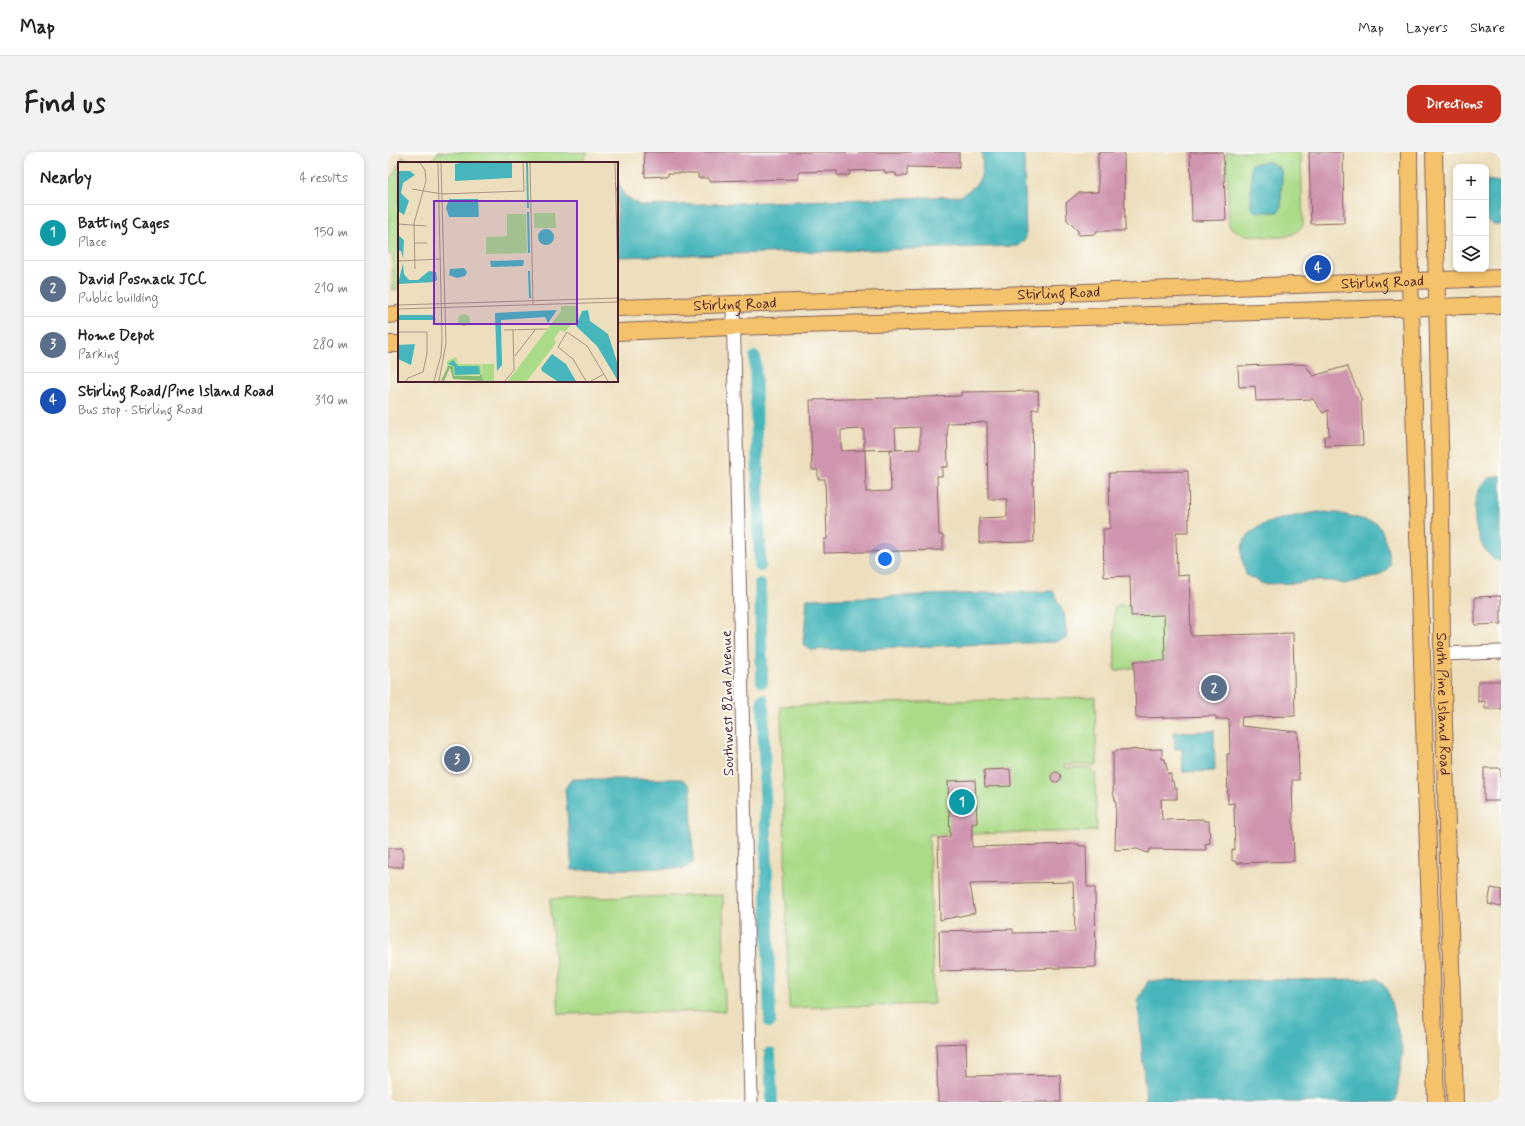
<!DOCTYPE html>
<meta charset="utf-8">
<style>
body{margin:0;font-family:Mynerve,sans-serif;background:#f2f2f2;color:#202124}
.controls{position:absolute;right:12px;top:12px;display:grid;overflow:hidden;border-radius:8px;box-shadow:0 2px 6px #0003}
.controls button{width:36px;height:36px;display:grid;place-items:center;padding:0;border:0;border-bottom:1px solid #e0e0e0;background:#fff;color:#202124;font:20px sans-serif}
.you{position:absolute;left:497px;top:407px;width:14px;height:14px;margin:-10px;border:3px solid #fff;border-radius:50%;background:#1a73e8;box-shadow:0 0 0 6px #1a73e833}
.badge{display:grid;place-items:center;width:26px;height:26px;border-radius:50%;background:#c8321e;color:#fff;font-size:13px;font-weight:700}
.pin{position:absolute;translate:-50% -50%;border:2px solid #fff;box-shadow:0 1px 4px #0006}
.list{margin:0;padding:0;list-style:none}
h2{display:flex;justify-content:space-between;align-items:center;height:52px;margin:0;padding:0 16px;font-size:17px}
h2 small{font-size:13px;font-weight:400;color:#757577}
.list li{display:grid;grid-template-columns:26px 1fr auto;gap:12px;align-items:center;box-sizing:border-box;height:56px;padding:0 16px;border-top:1px solid #e0e0e0}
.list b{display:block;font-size:15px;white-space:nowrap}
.list p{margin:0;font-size:13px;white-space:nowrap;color:#757577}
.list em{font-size:13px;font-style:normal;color:#757577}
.icon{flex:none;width:22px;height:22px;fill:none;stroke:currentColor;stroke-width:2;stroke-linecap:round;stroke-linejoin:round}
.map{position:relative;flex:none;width:1113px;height:950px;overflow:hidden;border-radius:12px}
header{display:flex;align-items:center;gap:24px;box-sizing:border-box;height:56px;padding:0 20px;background:#fff;border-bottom:1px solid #e0e0e0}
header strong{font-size:19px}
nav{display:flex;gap:22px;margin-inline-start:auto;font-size:14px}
.intro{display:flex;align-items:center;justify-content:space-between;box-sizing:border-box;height:96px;padding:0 24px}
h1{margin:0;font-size:28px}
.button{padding:10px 18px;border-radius:12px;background:#c8321e;color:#fff;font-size:14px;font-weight:700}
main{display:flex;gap:24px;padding:0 24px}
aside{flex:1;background:#fff;border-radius:12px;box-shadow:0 2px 6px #0003}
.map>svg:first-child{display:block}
.green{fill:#abdb89;stroke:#7a7d5a}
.water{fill:#46b6bc;stroke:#486a74}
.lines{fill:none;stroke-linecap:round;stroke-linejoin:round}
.canal{stroke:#46b6bc;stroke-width:12}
.building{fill:#cf94af;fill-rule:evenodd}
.minor-casing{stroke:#83625e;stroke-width:15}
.major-casing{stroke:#83625e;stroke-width:18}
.minor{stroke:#fff;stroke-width:13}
.major{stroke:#f4c26a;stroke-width:16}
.labels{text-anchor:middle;stroke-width:3.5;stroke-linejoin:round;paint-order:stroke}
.street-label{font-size:15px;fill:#4a1f2b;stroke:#fdfcf7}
.inset-river{fill:none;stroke:#46b6bc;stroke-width:2}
.inset-road{fill:none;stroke:#ac9283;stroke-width:1}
.view{fill:#7b2cbf;fill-opacity:0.15;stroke:#7b2cbf;stroke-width:2}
.inset-edge{fill:none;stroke:#4a1f2b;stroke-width:2}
</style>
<header>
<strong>Map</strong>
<nav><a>Map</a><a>Layers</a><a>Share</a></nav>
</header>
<div class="intro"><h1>Find us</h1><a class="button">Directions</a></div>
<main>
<aside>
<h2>Nearby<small>4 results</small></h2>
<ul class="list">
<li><span class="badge" style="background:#0f9aa8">1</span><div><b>Batting Cages</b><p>Place</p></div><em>150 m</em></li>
<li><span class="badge" style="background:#5c6f8a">2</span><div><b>David Posnack JCC</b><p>Public building</p></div><em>210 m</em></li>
<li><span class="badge" style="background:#5c6f8a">3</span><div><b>Home Depot</b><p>Parking</p></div><em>280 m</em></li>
<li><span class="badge" style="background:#1a4fb4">4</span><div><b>Stirling Road/Pine Island Road</b><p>Bus stop · Stirling Road</p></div><em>310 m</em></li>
</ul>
</aside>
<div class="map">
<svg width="1113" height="950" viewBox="0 0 1113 950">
<rect width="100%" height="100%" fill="#fdfcf7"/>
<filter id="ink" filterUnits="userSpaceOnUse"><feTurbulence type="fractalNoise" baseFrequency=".025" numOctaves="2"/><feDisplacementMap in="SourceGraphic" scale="8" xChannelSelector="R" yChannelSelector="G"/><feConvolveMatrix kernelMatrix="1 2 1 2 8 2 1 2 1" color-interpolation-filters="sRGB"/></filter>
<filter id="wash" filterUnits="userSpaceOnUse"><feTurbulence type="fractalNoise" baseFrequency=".012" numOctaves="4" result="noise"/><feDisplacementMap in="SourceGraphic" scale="16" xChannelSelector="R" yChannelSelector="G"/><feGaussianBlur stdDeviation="0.9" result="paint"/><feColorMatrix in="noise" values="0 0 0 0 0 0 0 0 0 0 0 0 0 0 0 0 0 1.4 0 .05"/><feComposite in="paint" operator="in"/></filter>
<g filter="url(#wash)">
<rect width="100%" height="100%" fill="#eddfbd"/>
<g class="green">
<polygon points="50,0 200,0 192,11 42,11"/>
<path d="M838 0H913L915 73C902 92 879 83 858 83L853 82 841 74Z"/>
<polygon points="15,4 24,11 11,11 11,137 5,138 5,102 0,102 0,32"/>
<polygon points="742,452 743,464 776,463 777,509 727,519 726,456 731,453"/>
<polygon points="707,545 709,613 676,613 676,616 702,616 707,622 709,679 541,683 546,852 401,856 393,554"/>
<polygon points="335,743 337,859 171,862 162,747"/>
</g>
<g class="water">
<path d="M594 0H636L638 86 630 94 229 105V26L236 43 253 54 572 44C595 30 595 26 594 0Z"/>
<polygon points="880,9 892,16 894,23 893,56 890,60 867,60 863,56 863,12"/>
<polygon points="1098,28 1113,30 1113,73 1108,73 1098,68"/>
<path d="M1113 323V409C1084 405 1072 326 1113 323Z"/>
<path d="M929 360 950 361 989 371 994 379 999 394 1002 412 998 419 988 425 956 432 944 429H920L910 431 875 432 858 423C856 414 852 404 854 395 861 367 906 365 929 360Z"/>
<polygon points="665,439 676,462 679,486 668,490 422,498 415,492 419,447"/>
<polygon points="826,579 827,619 795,620 794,597 787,597 786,580"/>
<polygon points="184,627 294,627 303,635 305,710 297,716 184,718 177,636"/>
<polygon points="990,827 1000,838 1015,900 1008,947 1005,950 758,950 750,849 760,829"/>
</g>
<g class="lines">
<g class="canal">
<polyline points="367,205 372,414"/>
<polyline points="372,432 374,530"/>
<polyline points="375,548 382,870"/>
<polyline points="382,901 384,950"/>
</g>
</g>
<g id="blocks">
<g class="building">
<polygon points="256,0 571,0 571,16 519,15 519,24 508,24 508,21 497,21 497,18 461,19 462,23 449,23 449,19 410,20 410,27 321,29 321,26 310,26 310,21 280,21 280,24 257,25"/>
<polygon points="710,0 736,0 737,79 708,79 708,82 690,83 690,79 679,68 678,51 690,41 710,40"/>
<polygon points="802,0 835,0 838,68 804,69"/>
<polygon points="921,0 955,0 956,71 923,72"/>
<polygon points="917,212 925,224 959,214 973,246 975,293 937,294 936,284 941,284 940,258 935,261 925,247 868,249 867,234 851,235 850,214"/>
<path d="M650 239 651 257H644L646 390 591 391V366L619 365V347H600L599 270 559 271 560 315H554V324H549L551 383H555V398L436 401V387H439L437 327H430V318H424L422 248 573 244V240ZM532 275V297L502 298 503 339 478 340 477 298 453 299V278L476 277V298L508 297 507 276Z"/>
<polygon points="800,319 801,380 788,380 789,424 801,423 803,484 905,481 907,564 854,565 853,574 910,580 911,628 904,628 906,709 848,711 847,709 844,709 844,698 847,698 846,651 840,652 839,602 842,602 841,567 828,567 828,564 748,566 746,509 777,509 776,463 743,464 742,424 716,425 715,377 722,377 721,321"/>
<polygon points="1113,444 1113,472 1087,473 1087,445"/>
<polygon points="1090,529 1113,529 1113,557 1097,557 1097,549 1090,550"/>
<polygon points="774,597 774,607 777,607 780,622 783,622 783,629 785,629 786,636 789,636 789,647 773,647 774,668 815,667 815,669 821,669 822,691 817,692 818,698 762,697 760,701 749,697 727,698 728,650 725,641 725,600 729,600 729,598"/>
<rect x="1096" y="616" width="17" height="33"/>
<polygon points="622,617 623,634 597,635 596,618"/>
<circle cx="668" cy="625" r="5"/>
<polygon points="587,628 589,671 584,672 584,695 691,692 691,694 698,694 699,735 707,735 708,815 552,819 551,779 625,777 625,781 687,780 685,730 582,732 587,761 552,768 550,686 562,685 560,629"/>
<rect x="0" y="696" width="15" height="19"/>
<polygon points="1103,736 1113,738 1113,755 1100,752"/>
<polygon points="578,891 579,924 672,922 673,950 550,950 548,892"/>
</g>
</g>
</g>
<g filter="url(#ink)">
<use href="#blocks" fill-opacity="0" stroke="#83625e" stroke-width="1"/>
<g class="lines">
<defs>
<g id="minor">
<polyline points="345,152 363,950"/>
<polyline points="1054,502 1113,500"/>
</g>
<g id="major">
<polyline points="1021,0 1022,128 1048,950"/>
<path id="s1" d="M1046 0 1053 338 1054 502 1067 950"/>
<path id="s2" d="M229 156 1113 126"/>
<polyline points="0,163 11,162"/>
<polyline points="229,180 345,175 1113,153"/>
<polyline points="0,192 11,192"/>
</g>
</defs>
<use href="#minor" class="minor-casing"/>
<use href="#major" class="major-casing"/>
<use href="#minor" class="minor"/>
<use href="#major" class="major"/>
</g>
</g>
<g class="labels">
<g class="street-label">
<text dy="5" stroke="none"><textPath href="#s2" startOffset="766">Stirling Road</textPath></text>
<text dy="5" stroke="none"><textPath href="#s2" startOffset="442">Stirling Road</textPath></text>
<text dy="5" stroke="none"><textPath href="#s2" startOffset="118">Stirling Road</textPath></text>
<text transform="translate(339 551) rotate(-91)" y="5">Southwest 82nd Avenue</text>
<text dy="5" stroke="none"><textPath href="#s1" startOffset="552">South Pine Island Road</textPath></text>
</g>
</g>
<g transform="translate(10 10)">
<rect width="220" height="220" fill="#eddfbd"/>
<path d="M136 51H157L158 66H136ZM109 52H128L129 91 88 92V75L109 74ZM163 144H179L181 155 177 162 175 160 167 170 162 168 156 177 158 181 129 219H110L163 149ZM60 158a6 6 0 1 1 12 0a6 6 0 1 1-12 0ZM58 195 60 202H83L84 213 56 214 54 204 49 205V199ZM84 202H96V219H85Z" fill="#abdb89"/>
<path d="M83 202 85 219 55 217 52 206 46 219H43L50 204H55L56 214H81L84 212Z" fill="#88bb75"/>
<path d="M62 1H114V16L57 19V2ZM0 9H12L17 13 5 21 3 31 11 39 6 53 0 49ZM51 37H80L81 55H51L48 46ZM140 75a8 8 0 1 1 16 0a8 8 0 1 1-16 0ZM0 73 6 78 5 96 3 89 0 88ZM92 99 125 98 126 99 125 104 93 105ZM5 101 6 112 11 118H20L31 109 38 110 39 118 36 120 0 122ZM66 106 69 110 67 114 59 116 51 113 52 107ZM159 148 150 161 147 155 103 158 104 203 99 209 97 151ZM190 148 192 159 210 172 220 203V219L199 184 178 164 184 149ZM0 153H36L38 158H0ZM17 182 13 203 0 197V183ZM154 192 168 202 178 219H159L144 209 143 206ZM55 198 60 204H81L82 212 57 213 56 204 50 202Z" fill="#46b6bc"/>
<path class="inset-river" d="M129 1 130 46M130 50 131 91M131 109 132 136"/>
<path class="inset-road" d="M132 1 135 143M217 1 220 119M217 21 220 34M14 27 44 32 126 29 125 1M0 62 28 64M16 81H29M0 99 43 97M17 107 16 61 28 19 27 8 22 1M0 143 220 136M0 147 220 140M106 168 149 167M0 170H29M117 194 137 168M8 219 10 216 25 210 29 191V170M36 219 43 193 44 177 40 1M41 219 48 181 43 1M107 219 116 208 115 168M188 219 175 197 160 185 169 170 189 184 210 219M193 219 206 212"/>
<path class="view" d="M36 39H179V162H36Z"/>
<rect width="220" height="220" class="inset-edge"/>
</g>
</svg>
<div class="controls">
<button>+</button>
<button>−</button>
<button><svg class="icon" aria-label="layers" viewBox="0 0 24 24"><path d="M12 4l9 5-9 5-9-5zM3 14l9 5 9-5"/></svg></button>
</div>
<div class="you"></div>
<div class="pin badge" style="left:574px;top:650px;background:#0f9aa8">1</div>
<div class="pin badge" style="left:826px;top:536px;background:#5c6f8a">2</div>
<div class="pin badge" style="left:69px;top:607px;background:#5c6f8a">3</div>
<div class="pin badge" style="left:930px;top:116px;background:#1a4fb4">4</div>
</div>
</main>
